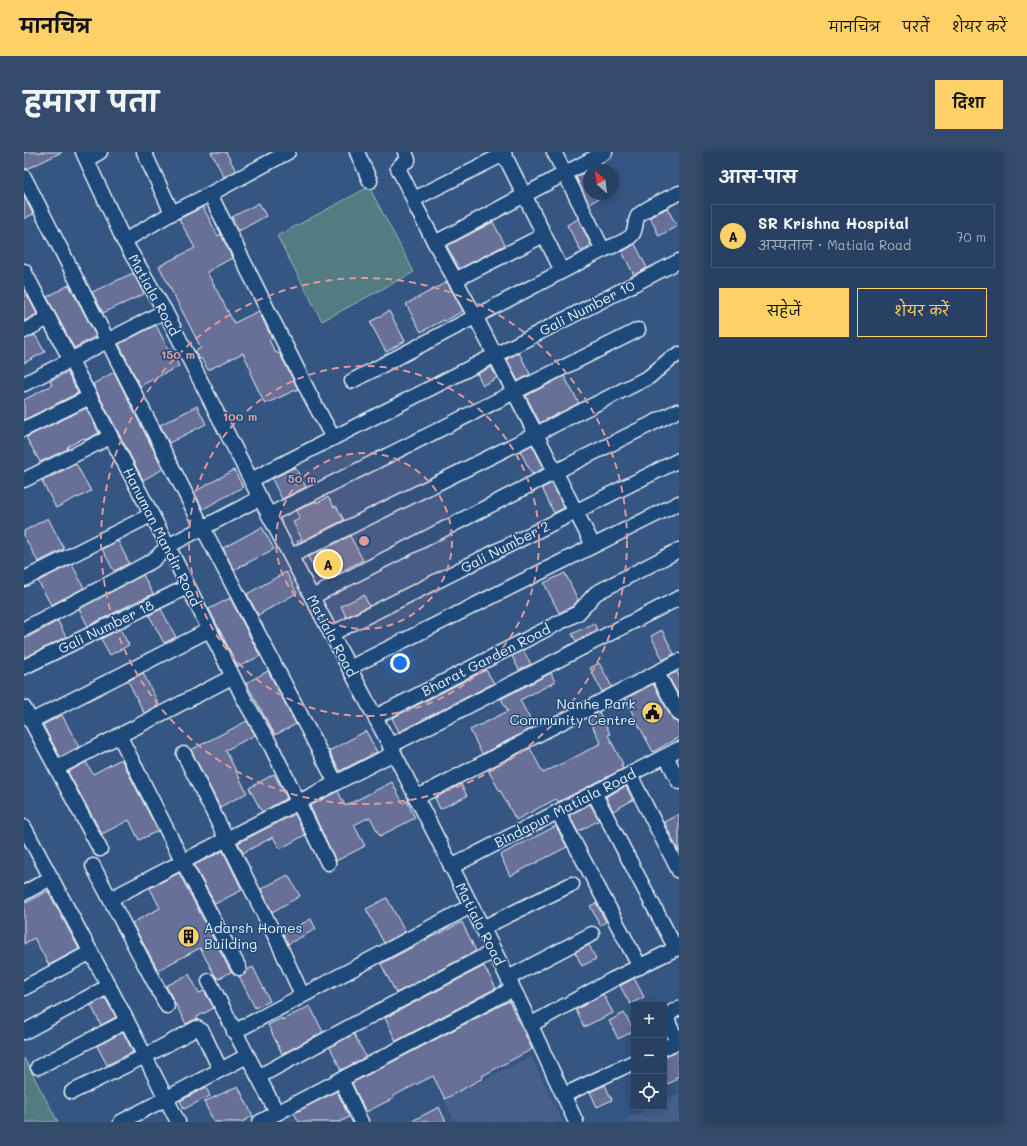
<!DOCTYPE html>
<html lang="hi">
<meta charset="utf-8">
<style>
body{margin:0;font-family:Mali,"Playpen Sans Deva",sans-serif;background:#344b6b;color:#f1f3f6}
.controls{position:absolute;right:12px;bottom:12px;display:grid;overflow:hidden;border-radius:0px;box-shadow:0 2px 10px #0003}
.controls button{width:36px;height:36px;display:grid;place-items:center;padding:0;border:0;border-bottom:1px solid #445977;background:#284062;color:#f1f3f6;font:20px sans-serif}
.compass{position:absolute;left:559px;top:12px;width:36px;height:36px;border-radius:50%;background:#284062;box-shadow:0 2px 10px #0003;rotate:332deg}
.you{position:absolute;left:376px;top:511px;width:14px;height:14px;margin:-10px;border:3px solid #fff;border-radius:50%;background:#1a73e8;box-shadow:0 0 0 6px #1a73e833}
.badge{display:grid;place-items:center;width:26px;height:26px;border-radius:50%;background:#ffd166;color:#111;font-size:13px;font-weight:700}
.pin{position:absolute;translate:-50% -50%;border:2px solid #fff;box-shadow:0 1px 4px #0006}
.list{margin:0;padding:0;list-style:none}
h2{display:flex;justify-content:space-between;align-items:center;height:52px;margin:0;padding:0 16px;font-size:17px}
h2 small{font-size:13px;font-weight:400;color:#a5afbe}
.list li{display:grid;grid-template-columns:26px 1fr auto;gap:12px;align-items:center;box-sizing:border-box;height:64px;margin:0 8px 8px;padding:0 8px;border:1px solid #445977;border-radius:0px}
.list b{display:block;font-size:15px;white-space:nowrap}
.list p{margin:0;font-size:13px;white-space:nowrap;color:#a5afbe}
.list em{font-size:13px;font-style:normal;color:#a5afbe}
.actions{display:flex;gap:8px;padding:12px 16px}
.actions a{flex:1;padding:9px 0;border:1px solid #ffd166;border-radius:0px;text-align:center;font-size:14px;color:#ffd166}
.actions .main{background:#ffd166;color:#111}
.icon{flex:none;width:22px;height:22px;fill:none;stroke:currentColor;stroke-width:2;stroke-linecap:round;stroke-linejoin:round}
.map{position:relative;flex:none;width:655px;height:970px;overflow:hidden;border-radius:0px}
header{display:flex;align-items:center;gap:24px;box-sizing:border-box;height:56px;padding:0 20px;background:#ffd166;color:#111}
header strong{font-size:19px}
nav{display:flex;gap:22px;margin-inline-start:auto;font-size:14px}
.intro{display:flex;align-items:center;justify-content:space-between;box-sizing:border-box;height:96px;padding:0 24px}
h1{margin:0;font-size:28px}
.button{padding:10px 18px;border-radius:0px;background:#ffd166;color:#111;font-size:14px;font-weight:700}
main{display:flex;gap:24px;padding:0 24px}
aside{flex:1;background:#284062;border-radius:0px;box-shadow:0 2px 10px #0003}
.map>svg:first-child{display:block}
.built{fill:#47608b}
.green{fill:#527b82;stroke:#9db6bd}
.building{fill:#677097;stroke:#e8f1f8}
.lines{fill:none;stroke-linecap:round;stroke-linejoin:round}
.minor-casing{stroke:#e8f1f8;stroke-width:17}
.minor{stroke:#1f4a7a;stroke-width:14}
.ring{fill:none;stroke:#e0979a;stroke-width:2;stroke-dasharray:7 5}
.labels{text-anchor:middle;stroke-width:3;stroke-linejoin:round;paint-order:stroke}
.street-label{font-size:14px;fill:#e8f1f8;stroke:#1f4a7a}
.poi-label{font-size:14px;fill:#e8f1f8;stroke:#1f4a7a;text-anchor:end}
.centre{fill:#e0979a;stroke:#1f4a7a;stroke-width:2}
.ring-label{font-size:12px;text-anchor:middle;font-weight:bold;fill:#e0979a;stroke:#1f4a7a;stroke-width:3;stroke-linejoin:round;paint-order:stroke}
</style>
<header>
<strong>मानचित्र</strong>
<nav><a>मानचित्र</a><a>परतें</a><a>शेयर करें</a></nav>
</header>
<div class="intro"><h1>हमारा पता</h1><a class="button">दिशा</a></div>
<main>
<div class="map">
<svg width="655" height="970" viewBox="0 0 655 970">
<rect width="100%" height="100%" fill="#355583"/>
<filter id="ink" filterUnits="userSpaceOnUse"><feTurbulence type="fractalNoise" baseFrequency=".025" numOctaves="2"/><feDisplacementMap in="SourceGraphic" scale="8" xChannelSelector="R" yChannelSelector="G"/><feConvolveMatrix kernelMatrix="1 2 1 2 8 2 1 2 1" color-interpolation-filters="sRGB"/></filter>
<g filter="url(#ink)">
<g class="built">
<polygon points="507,904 539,970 431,970 420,948"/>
<polygon points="655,941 655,970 597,970 627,955 640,955 640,948"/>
</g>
<g class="green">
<polygon points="345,35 390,120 298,169 253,84"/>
<polygon points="0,906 34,970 0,970"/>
</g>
<g class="building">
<polygon points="0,0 38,0 3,17 0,17"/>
<polygon points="187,0 202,0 212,19 200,25"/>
<polygon points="562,20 565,26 565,42 583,42 565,52 552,25"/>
<polygon points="0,44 9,62 0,67"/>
<polygon points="235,51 242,64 215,79 208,65"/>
<polygon points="179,55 194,84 197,82 208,106 183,120 210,171 235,159 248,187 245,188 251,200 256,202 274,237 241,252 226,221 228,220 219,201 184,218 177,206 175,207 171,199 177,196 135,114 171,96 155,67"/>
<polygon points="643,56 653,74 635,84 626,65"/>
<polygon points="554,67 567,93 557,99 543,73"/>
<polygon points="469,70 481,93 435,117 423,94"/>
<polygon points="611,92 623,116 610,123 598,100"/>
<polygon points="109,121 120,142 79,161 68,140"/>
<polygon points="423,130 439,159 421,169 420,168 397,180 382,152"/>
<polygon points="45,133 72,184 50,196 23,145"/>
<polygon points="0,137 13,162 0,169"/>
<polygon points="365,159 381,189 362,200 346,170"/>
<polygon points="132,173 144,197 146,196 155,214 116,234 95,192"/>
<polygon points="11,183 21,200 0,211 0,187"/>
<polygon points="495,201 506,222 494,229 483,207"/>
<polygon points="467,215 473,226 459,233 453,222"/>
<polygon points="43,220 54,241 0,268 0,248 28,233 26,229"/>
<polygon points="90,220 139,317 119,328 69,232"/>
<polygon points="540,224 555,251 516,271 502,244"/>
<polygon points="173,254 182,272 145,291 136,273"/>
<polygon points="62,256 75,281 61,288 60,286 43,295 44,297 16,310 2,285"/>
<polygon points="508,293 520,316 508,322 496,299"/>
<polygon points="52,312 67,339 54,346 53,345 32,356 18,329"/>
<polygon points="271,315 282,335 258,347 248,327"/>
<polygon points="210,318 219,335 179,357 170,340"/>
<polygon points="528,331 540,356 530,361 518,336"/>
<polygon points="304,345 310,355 312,354 320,368 274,391 273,389 278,387 269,370 276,367 272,359 292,349 293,351"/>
<polygon points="24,366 40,397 14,410 0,384 0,379"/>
<polygon points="238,375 250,397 210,418 199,396"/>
<polygon points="326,384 339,408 297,430 284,405"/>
<polygon points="94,389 105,411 90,419 78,397"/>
<polygon points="48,412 60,436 27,453 14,429"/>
<polygon points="262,420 273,441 234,463 223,442"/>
<polygon points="541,421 554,448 549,454 535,461 520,431"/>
<polygon points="119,423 129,442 117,448 117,447 64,474 55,457"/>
<polygon points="340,443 345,454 322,465 317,454"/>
<polygon points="206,446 236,504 214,515 185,457"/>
<polygon points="137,457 152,485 140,491 125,463"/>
<polygon points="34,469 42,485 0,506 0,485 4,485"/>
<polygon points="570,471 573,478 552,489 548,482"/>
<polygon points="96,477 105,493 86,503 77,487"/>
<polygon points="638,478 650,502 639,508 627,484"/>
<polygon points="499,498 507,512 495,518 488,504"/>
<polygon points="575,511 588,535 578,540 566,516"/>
<polygon points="462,518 470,531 375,580 368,566"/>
<polygon points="244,519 272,572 251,583 222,531"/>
<polygon points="653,520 655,524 655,544 644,524"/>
<polygon points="119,521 135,553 120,561 104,529"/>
<polygon points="527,521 531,530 496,548 510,575 458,602 446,578 484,559 477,547"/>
<polygon points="629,532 648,566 650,569 653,570 655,574 655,585 629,600 601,547"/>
<polygon points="575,560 586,582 584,583 599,612 597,613 599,617 534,650 532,647 492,668 476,638 475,638 464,618 506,596 519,621 555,603 577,591 564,566"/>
<polygon points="38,563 55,595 36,605 19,573"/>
<polygon points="223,569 231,583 202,598 202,599 223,641 196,655 167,598"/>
<polygon points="342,579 353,600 316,619 305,599"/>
<polygon points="97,607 134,679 115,688 105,668 78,682 44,620 62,610 69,622"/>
<polygon points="250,622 263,646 238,660 225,636"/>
<polygon points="368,630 379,651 383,649 391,666 356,684 346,665 330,673 341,694 312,709 286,654 314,639 321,654"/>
<polygon points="437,632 443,644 416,657 411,646"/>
<polygon points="602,634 609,648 589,659 582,645"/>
<polygon points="566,652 575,668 554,680 545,663"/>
<polygon points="271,662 281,683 256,697 249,685 219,701 214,691"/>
<polygon points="655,662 655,700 640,670"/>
<polygon points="532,674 543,695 486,724 476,703"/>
<polygon points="199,699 218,738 191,752 170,713"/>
<polygon points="155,721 207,820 194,827 190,822 176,796 134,818 108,771 136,756 126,736"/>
<polygon points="264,723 276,744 248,760 237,737"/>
<polygon points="24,739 55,797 25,813 10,786 0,792 0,752"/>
<polygon points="363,746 381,780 360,791 342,757"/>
<polygon points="572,751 582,770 576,773 566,754"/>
<polygon points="287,767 292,777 264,792 259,782"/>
<polygon points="438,770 452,799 372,841 357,812 411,783 411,784"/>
<polygon points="565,793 572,807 558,814 551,800"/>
<polygon points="460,814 472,836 372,889 361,866"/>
<polygon points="229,815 246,849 231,856 215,824 219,823 222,821 223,818"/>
<polygon points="165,822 175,841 180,839 190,856 173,865 174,868 169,868 162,872 142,834"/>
<polygon points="610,826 620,845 606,852 596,834"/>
<polygon points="579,842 589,861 560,875 552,858"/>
<polygon points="81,846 92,865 77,873 67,853"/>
<polygon points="485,849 508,897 458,924 459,926 421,947 409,924 369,944 370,946 342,960 328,931"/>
<polygon points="286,854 299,880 258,902 244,873 258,866 258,868"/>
<polygon points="600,861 610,879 594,887 585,869"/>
<polygon points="99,880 109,900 83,913 73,894"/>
<polygon points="330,882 342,905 317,918 306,895"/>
<polygon points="655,898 655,924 651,926 652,928 640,934 640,904"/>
<polygon points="581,933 588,948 573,955 566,940"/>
<polygon points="214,934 229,964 218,970 190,970 180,950"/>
<polygon points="182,935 186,944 160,957 156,949"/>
<polygon points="313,939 325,965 316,970 275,970 270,961"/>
<polygon points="415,955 422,970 386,970"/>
</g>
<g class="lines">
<defs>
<g id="minor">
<polyline points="59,0 100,89 141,159 236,346 370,601 494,846 552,970"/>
<polyline points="120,0 148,61"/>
<polyline points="333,0 346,29"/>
<polyline points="381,0 384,8 378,12 374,16 391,50"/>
<polyline points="479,0 538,119"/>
<polyline points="530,0 579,98"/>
<polyline points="480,2 394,45 391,50 391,53 411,91 451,164 569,393"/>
<polyline points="63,7 76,0"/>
<polyline points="0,25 179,376 312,631"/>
<polyline points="186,42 287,245 309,286"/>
<polyline points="100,89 148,61 186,42 264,0"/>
<polyline points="411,91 581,0"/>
<polyline points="0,119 144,394 221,549 247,594 304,711"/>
<polyline points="431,128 520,83"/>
<polyline points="0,179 24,166"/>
<path d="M328 229 579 98C588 94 608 88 610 79 612 74 611 68 614 64 621 56 645 46 655 41"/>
<polyline points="0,232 141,159"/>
<polyline points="0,277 66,245"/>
<polyline points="0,328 86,285"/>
<polyline points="227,328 655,109"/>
<polyline points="245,363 614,178"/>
<polyline points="267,404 512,282 625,225 646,207 655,202"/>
<polyline points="0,427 127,363"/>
<polyline points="288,445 531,320 653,259"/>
<polyline points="0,477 128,409 133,405 144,394 236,346"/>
<polyline points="307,482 655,308"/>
<polyline points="0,515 163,435"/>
<polyline points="325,516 655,351"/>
<polyline points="633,521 655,562"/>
<polyline points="0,556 76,697"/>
<polyline points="351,565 550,463 554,461 572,441 655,398"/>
<polyline points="7,569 185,478"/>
<polyline points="95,583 159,710 215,816"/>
<polyline points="366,594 655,446"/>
<polyline points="160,602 254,790 278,843"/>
<polyline points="642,604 655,630"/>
<polyline points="33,616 208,525"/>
<polyline points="606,623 655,719"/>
<polyline points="570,641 652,797"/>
<polyline points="392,646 655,509"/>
<polyline points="534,660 616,815"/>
<polyline points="0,675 98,859 154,970"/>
<path d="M69 714C93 761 118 807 143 854"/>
<polyline points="427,715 655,597"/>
<polyline points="0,741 27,726"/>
<polyline points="86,747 370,601"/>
<polyline points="458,776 548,732"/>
<polyline points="484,826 568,782"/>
<polyline points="185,829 253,961"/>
<polyline points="0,836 67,800"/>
<path d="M655 856C652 858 648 859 646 862 640 869 651 883 655 890"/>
<polyline points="506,873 588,828 655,795"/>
<polyline points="0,880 85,834"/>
<polyline points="210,880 447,754"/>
<polyline points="640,896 655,889"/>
<polyline points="14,915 103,869"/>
<polyline points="234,925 329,873 470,799"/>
<polyline points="317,927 337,970"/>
<polyline points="48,940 121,904 173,876 178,879 196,917"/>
<polyline points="540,943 610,910"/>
<polyline points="97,970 223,904"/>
<polyline points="236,970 489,837"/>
</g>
</defs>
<use href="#minor" class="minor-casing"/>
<use href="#minor" class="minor"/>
</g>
</g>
<circle cx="340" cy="389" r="88" fill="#e0979a" fill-opacity=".12"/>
<g class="ring">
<circle cx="340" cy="389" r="88"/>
<circle cx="340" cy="389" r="175"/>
<circle cx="340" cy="389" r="263"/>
</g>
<defs>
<symbol id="civic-disc" viewBox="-11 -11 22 22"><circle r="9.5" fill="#ffd166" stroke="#1f4a7a"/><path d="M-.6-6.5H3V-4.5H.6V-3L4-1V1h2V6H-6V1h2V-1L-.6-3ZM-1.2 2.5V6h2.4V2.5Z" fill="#111"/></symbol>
<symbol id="building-disc" viewBox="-11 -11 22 22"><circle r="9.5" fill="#ffd166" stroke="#1f4a7a"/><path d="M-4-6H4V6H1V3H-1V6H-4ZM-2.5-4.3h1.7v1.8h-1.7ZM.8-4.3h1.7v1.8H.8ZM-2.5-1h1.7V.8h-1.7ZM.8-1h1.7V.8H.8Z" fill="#111"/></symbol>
</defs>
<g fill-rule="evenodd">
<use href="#civic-disc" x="616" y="548" width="25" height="25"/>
<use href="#building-disc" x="152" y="772" width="25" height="25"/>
</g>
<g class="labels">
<g class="street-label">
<text transform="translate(130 143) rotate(61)" y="5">Matiala Road</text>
<text transform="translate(563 156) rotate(-27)" y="5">Gali Number 10</text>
<text transform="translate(138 385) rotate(63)" y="5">Hanuman Mandir Road</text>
<text transform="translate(481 395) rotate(-27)" y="5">Gali Number 2</text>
<text transform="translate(82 475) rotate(-26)" y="5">Gali Number 18</text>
<text transform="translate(308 484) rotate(62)" y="5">Matiala Road</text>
<text transform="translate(462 508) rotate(-27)" y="5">Bharat Garden Road</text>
<text transform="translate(541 656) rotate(-27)" y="5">Bindapur Matiala Road</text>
<text transform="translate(456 772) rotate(63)" y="5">Matiala Road</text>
</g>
<g class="poi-label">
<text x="612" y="557">Nanhe Park<tspan x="612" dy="16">Community Centre</tspan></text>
<text x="180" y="781" text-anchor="start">Adarsh Homes<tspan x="180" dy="16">Building</tspan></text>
</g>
</g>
<circle cx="340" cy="389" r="6" class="centre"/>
<g class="ring-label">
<text x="154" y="207">150 m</text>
<text x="216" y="269">100 m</text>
<text x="278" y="331">50 m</text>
</g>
</svg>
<div class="controls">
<button>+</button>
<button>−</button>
<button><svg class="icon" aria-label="locate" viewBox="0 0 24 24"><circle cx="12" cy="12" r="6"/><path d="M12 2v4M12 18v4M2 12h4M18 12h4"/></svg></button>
</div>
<svg class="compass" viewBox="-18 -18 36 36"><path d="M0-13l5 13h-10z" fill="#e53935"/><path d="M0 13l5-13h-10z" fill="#a5afbe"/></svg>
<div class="you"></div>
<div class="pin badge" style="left:304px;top:412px">A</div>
</div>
<aside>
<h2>आस-पास<small></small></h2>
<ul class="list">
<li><span class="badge">A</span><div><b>SR Krishna Hospital</b><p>अस्पताल · Matiala Road</p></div><em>70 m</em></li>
</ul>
<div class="actions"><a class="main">सहेजें</a><a>शेयर करें</a></div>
</aside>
</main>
